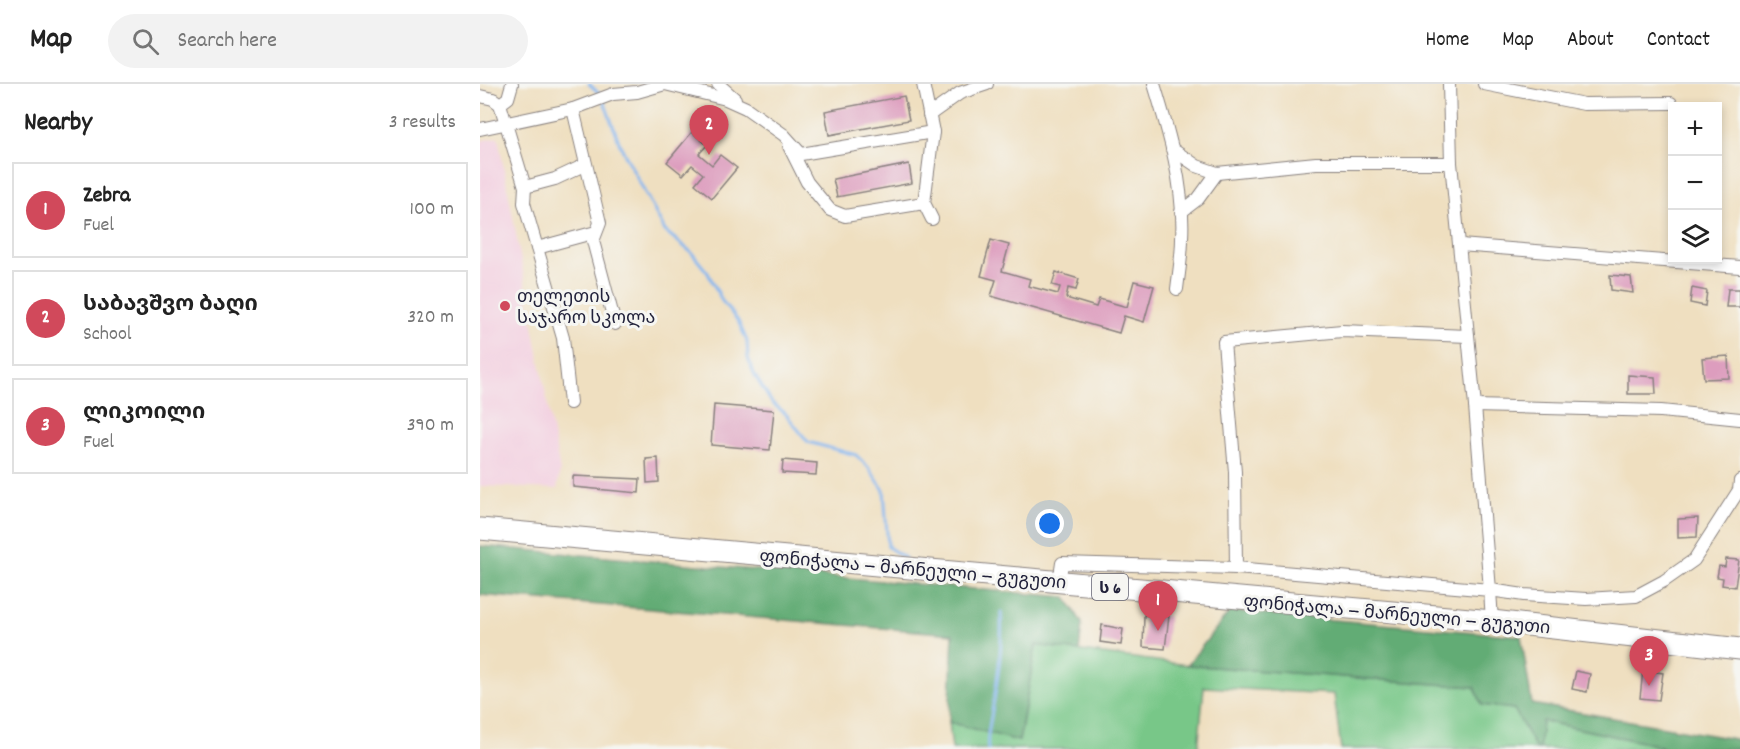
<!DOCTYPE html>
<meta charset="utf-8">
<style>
body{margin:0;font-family:Dekko,"Noto Sans Georgian",sans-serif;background:#f2f2f2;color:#222}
.controls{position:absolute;right:18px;top:18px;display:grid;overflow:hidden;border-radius:0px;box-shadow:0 3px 9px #0003}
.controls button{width:54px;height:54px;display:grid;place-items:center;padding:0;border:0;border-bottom:2px solid #e0e0e0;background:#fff;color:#222;font:30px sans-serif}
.you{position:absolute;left:570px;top:440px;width:21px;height:21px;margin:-15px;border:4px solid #fff;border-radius:50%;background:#1a73e8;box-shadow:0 0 0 9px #1a73e833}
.badge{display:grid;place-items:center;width:39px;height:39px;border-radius:50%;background:#d1495b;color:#fff;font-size:20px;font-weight:700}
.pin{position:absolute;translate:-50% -50px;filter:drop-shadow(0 2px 3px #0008)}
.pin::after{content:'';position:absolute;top:32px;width:21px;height:18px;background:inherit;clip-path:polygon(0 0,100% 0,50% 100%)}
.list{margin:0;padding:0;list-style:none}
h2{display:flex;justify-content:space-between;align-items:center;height:78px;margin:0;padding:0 24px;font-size:26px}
h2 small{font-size:20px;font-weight:400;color:#767676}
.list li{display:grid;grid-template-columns:39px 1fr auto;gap:18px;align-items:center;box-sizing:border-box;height:96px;margin:0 12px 12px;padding:0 12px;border:2px solid #e0e0e0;border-radius:0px}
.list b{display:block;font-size:22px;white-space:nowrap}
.list p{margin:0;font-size:20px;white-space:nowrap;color:#767676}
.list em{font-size:20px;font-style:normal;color:#767676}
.icon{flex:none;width:33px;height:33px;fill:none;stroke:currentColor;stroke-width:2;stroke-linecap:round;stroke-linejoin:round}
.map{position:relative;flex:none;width:1260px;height:665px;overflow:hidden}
header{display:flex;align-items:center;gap:36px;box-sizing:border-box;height:84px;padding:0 30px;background:#fff;border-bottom:2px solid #e0e0e0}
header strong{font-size:28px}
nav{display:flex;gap:33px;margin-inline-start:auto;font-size:21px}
.search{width:420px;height:54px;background:#f2f2f2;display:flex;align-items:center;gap:15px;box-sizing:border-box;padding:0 21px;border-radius:33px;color:#767676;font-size:22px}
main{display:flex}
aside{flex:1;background:#fff}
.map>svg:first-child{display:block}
.built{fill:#f3cfe0}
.green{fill:#78c788;stroke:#4d7462;stroke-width:1.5}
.forest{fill:#62ac74;stroke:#426758;stroke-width:1.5}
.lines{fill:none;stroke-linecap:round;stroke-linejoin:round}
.stream{stroke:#82b5ef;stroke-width:3}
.building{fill:#dd9dbe}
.minor-casing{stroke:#88807e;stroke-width:14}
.trunk-casing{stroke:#88807e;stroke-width:23}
.minor{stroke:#fff;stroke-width:12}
.trunk{stroke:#fff;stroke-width:21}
.poi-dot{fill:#d1495b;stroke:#f6f6f2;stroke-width:2}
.labels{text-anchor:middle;stroke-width:6;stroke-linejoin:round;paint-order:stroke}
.shield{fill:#f6f6f2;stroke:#626272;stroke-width:1.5}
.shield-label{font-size:16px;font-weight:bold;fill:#22223b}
.poi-label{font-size:18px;fill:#22223b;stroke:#f6f6f2;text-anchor:start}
.street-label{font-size:18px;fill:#22223b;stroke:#f6f6f2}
</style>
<header>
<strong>Map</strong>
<div class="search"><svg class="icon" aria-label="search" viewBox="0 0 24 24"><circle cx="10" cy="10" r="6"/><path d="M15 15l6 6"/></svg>Search here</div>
<nav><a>Home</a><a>Map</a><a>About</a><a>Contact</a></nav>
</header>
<main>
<aside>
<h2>Nearby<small>3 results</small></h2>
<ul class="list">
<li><span class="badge">1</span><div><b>Zebra</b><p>Fuel</p></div><em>100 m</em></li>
<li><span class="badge">2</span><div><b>საბავშვო ბაღი</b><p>School</p></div><em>320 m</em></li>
<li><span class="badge">3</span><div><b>ლიკოილი</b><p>Fuel</p></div><em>390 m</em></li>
</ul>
</aside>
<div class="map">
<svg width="1260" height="665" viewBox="0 0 1260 665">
<rect width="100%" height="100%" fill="#f6f6f2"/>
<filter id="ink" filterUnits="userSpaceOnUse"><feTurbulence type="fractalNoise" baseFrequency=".0167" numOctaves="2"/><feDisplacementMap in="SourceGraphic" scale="12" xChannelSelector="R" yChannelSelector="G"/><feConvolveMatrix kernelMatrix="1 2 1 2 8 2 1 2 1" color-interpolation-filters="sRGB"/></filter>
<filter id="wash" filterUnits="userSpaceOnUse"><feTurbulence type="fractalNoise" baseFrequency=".008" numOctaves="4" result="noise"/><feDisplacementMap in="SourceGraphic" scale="24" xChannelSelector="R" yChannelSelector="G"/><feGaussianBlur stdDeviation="1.35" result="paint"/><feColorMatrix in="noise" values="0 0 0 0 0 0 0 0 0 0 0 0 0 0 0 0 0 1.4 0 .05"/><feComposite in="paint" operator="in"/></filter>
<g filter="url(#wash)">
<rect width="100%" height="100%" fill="#efdfc0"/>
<polygon class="built" points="18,53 80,387 77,405 0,402 0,57"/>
<g class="green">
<polygon points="556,561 707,581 995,603 1002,621 1034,625 1056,665 861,665 854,610 724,603 718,665 472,665 469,638 539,657"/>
<polygon points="1062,637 1172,660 1186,665 1059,665"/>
</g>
<g class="forest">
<polygon points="0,462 586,513 602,539 599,567 556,561 539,657 469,638 473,550 0,511"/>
<polygon points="750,527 1041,552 1052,620 1260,656 1260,665 1186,665 1172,660 1062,637 1059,665 1056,665 1034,625 1002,621 995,603 707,581"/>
</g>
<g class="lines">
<g class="stream">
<polyline points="109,0 121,11"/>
<polyline points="124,17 140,61 185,147 211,168 228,189 242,217 258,237 267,257 268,274 275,292 292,319 305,329 328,358 376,371 388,383 404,406 408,463 425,474"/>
<path d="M508 665C506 652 510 641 512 627 518 595 523 560 521 528"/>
</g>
</g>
<g id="blocks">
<g class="building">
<polygon points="424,12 429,36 349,51 345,27"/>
<polygon points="212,48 227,61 219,70 232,81 240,71 257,84 232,114 215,100 223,90 212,81 203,91 187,78"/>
<polygon points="429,80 432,99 357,113 353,95"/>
<polygon points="511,156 529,161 522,187 550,195 548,202 578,210 580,203 572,201 576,188 599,195 596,206 588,204 586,214 616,223 619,215 647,223 654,197 674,202 664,238 644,232 639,249 511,212 516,196 501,192"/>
<polygon points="1130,191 1151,193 1153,209 1131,206"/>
<polygon points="1212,204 1227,207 1225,222 1210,219"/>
<polygon points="1248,205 1260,205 1260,223 1246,223"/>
<polygon points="1248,272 1249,294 1224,295 1222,274"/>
<polygon points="1148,291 1175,293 1176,310 1148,310"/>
<polygon points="234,321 294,326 290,366 231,361"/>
<polygon points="178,374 179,398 167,399 166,375"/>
<polygon points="303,376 337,379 336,391 302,389"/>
<polygon points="93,392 160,395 159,409 93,403"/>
<polygon points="1218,434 1217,453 1198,454 1198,435"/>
<polygon points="1246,475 1259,476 1255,503 1242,501 1243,494 1237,493 1239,482 1245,483"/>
<polygon points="664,531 689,532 685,565 663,563"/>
<polygon points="622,541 643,545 641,561 620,558"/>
<polygon points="1163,586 1183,589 1179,616 1160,614"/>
<polygon points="1096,587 1110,590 1107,608 1092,605"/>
</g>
</g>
</g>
<g filter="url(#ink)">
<use href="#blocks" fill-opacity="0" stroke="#88807e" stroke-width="1.5"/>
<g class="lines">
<defs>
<g id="minor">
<polyline points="32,0 28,14 20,20 45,103 44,119 83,254 90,319"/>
<polyline points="238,0 255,15"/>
<polyline points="443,0 453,48 444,119 452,135"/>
<path d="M674 0C689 49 705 103 702 154 702 171 699 188 697 205"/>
<polyline points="969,0 971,79 995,322 1010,506 1044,511 1106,515 1156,512 1184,497 1214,476 1259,406 1260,397"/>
<polyline points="1004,0 1104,20 1191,19"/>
<polyline points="0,12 13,15 20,20"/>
<polyline points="93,25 120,139 113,157 135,240"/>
<polyline points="449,31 480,9 507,0"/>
<polyline points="0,45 93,25 133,10 157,8 185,0 246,15 266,24 304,51 321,70 453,48"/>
<polyline points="309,62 327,98 350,126 365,132 444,119"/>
<polyline points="692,65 717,82 737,89 836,79 971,79"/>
<polyline points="45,103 75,95 105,81"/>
<polyline points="701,128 718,115 737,89"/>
<polyline points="980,161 1260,183"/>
<polyline points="57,164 116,148"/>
<polyline points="995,322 1181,327 1260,335"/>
<polyline points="756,484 755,388 744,258 862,247 988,252"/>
<polyline points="579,499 582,479 756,484 1010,506 1012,537"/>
</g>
<polyline id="trunk" points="0,445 1012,537 1260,565"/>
</defs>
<use href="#minor" class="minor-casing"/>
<use href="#trunk" class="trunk-casing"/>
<use href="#minor" class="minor"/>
<use href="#trunk" class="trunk"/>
</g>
</g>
<circle class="poi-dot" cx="25" cy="222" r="6"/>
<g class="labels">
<rect class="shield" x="612" y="490" width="36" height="26" rx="4.5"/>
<g class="shield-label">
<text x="630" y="509">ს 6</text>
</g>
<g class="poi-label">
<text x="37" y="218">თელეთის<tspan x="37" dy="21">საჯარო სკოლა</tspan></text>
</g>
<g class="street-label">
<text transform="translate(433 485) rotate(5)" y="6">ფონიჭალა — მარნეული — გუგუთი</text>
<text transform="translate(917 530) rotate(5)" y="6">ფონიჭალა — მარნეული — გუგუთი</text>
</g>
</g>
</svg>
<div class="controls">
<button>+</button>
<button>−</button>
<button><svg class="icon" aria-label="layers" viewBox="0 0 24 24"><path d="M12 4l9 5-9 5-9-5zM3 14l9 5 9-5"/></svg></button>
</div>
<div class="you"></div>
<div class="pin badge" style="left:678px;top:547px">1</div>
<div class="pin badge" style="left:229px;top:71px">2</div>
<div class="pin badge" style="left:1169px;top:602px">3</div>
</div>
</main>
